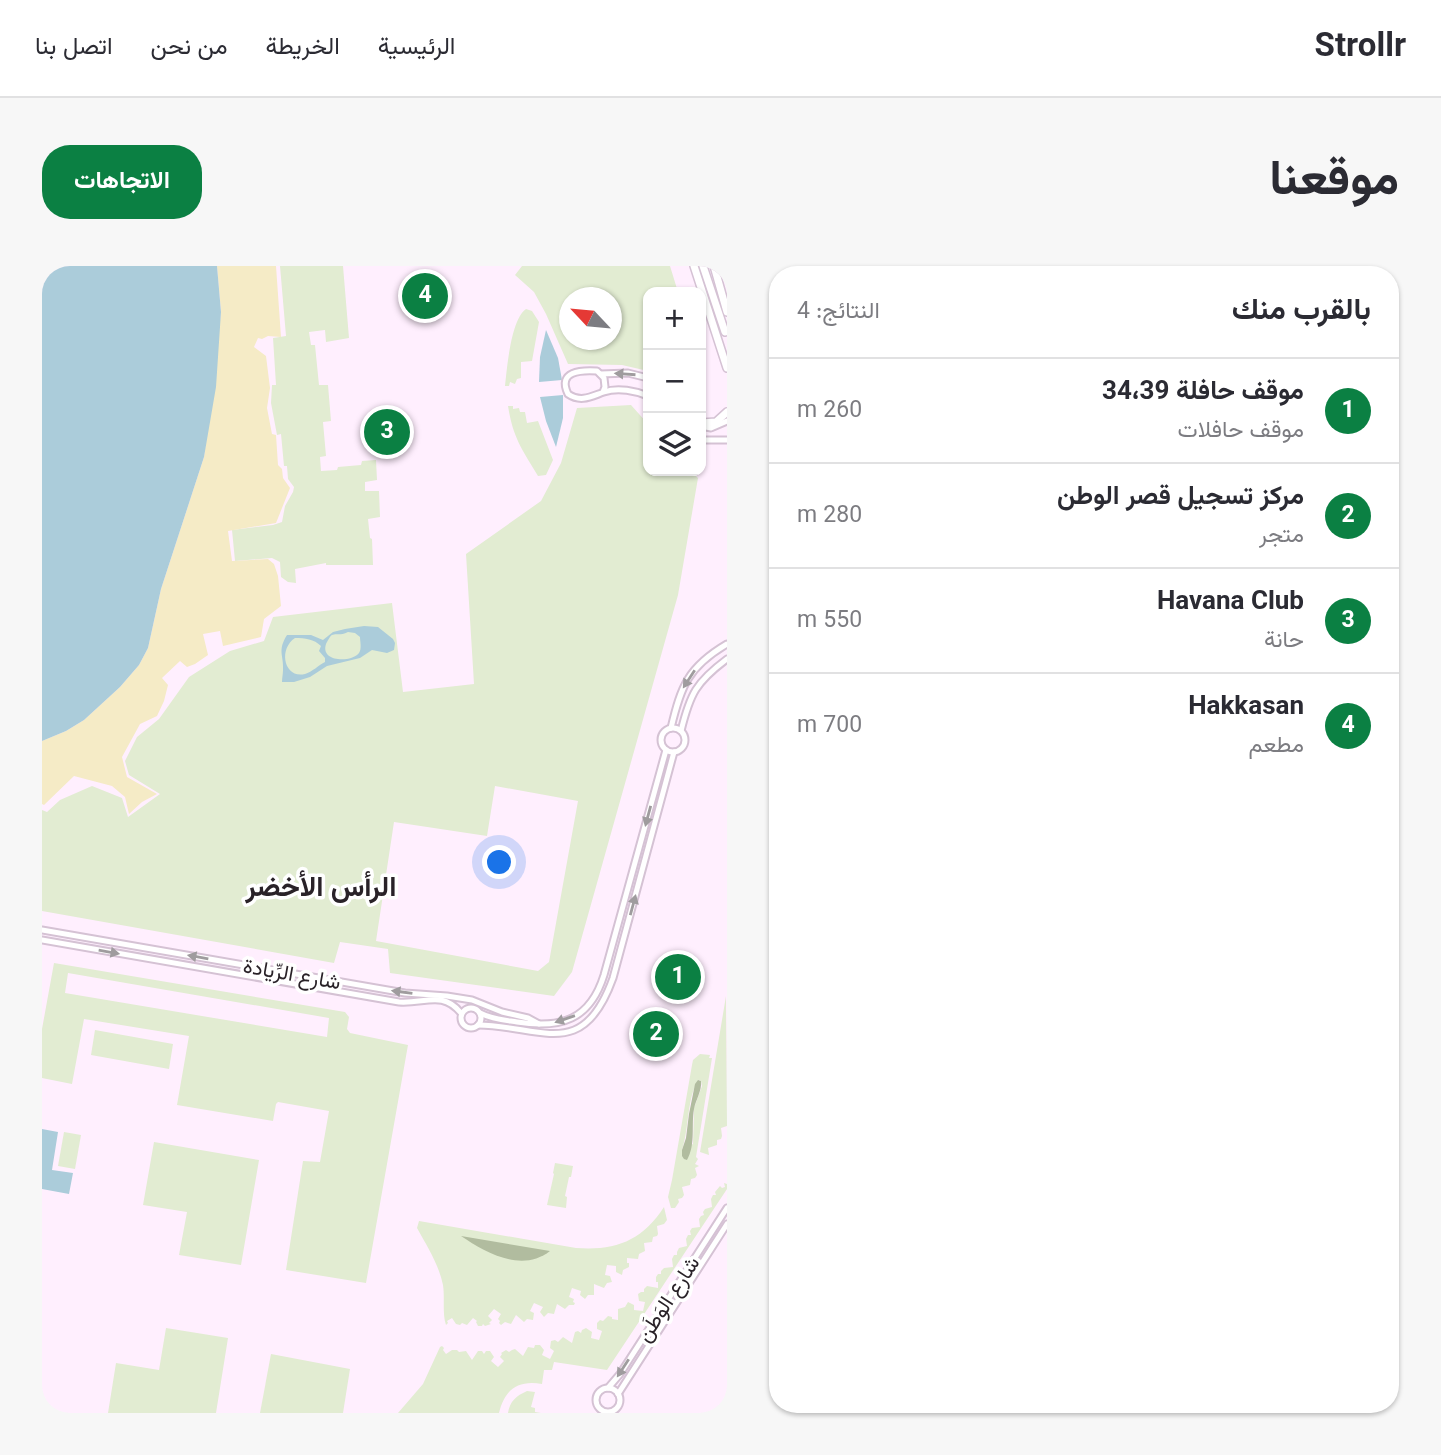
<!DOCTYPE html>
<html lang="ar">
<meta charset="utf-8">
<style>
body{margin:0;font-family:Georgia,Vazirmatn,serif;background:#f7f7f7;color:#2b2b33;direction:rtl}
.controls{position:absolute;right:21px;top:21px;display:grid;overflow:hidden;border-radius:14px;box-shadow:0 2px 5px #0004}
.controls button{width:63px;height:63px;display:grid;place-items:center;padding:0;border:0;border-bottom:2px solid #e1e1e2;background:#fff;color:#2b2b33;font:35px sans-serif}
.compass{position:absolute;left:517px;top:21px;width:63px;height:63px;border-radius:50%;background:#fff;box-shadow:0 2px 5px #0004;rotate:296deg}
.you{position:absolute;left:458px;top:597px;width:24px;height:24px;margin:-18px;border:5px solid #fff;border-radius:50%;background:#1a73e8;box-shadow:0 0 0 10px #1a73e833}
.badge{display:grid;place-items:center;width:46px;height:46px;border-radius:50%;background:#0b8043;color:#fff;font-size:23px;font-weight:700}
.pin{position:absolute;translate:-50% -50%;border:4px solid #fff;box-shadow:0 2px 7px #0006}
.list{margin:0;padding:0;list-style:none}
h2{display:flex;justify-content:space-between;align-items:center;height:91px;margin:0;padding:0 28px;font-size:30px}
h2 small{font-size:23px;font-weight:400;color:#7c7c81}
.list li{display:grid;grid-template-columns:46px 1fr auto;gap:21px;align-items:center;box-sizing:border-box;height:105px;padding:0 28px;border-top:2px solid #e1e1e2}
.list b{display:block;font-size:26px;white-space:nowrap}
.list p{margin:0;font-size:23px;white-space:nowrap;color:#7c7c81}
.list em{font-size:23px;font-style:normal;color:#7c7c81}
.icon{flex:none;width:38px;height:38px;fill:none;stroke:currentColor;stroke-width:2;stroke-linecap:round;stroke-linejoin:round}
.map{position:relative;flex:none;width:685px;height:1147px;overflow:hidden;direction:ltr;border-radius:28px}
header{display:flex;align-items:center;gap:42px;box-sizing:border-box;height:98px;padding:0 35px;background:#fff;border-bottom:2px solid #e1e1e2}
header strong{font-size:33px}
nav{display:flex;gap:38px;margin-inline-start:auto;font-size:24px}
.intro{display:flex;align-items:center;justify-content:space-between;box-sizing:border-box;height:168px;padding:0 42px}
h1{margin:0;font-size:49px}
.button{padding:18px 32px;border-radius:28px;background:#0b8043;color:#fff;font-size:24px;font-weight:700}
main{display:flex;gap:42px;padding:0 42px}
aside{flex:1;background:#fff;border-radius:28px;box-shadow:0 2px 5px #0004}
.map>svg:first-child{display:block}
.green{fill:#e2ecd2;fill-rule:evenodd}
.forest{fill:#b1bc9f}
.sand{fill:#f5ebc6}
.water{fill:#abccda;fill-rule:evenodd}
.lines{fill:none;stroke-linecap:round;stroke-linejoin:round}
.minor-casing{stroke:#d5c2d4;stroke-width:9}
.tertiary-casing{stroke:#d5c2d4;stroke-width:10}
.minor{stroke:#fff;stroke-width:5}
.tertiary{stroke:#fff;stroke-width:7}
.oneway{fill:#9f9c9e}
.labels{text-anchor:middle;stroke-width:7;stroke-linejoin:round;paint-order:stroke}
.street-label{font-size:21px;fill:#292228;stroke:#fff}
.district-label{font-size:28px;font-weight:bold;fill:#292228;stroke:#fff}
</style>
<header>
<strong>Strollr</strong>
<nav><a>الرئيسية</a><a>الخريطة</a><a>من نحن</a><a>اتصل بنا</a></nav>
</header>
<div class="intro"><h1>موقعنا</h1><a class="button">الاتجاهات</a></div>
<main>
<aside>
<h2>بالقرب منك<small>النتائج: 4</small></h2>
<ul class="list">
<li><span class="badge">1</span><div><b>موقف حافلة 34،39</b><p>موقف حافلات</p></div><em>260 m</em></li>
<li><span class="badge">2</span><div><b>مركز تسجيل قصر الوطن</b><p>متجر</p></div><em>280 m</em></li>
<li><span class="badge">3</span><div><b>Havana Club</b><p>حانة</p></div><em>550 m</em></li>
<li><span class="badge">4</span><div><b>Hakkasan</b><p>مطعم</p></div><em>700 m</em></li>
</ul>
</aside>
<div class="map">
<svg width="685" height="1147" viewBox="0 0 685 1147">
<rect width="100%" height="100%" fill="#ffeffe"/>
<g class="green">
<polygon points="238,0 301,0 307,72 284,76 283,64 267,66 269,79 273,79 277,119 286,119 289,155 281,156 284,190 278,191 279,205 295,204 296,201 319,199 320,195 334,194 335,214 323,216 323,225 337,225 338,251 326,253 328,272 330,273 331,299 284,299 284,297 253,303 254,317 246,316 239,311 238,296 230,292 193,295 190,264 231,259 240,256 243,240 251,226 252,221 246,213 245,200 242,200 239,168 235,169 229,137 230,119 234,119 231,72 244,70"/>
<path d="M480 0H628L636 26H606V105L580 99 526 98 504 48 492 26 473 9ZM528 32H570V74H528Z"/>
<path d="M484 43 490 45 497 56 490 95 479 96V112L475 113 473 118 468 116 467 120H463C465 102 469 53 484 43Z"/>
<path d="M589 139 606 158V205H649L656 212 636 329 530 706 512 730 348 707 346 683 298 676 292 697 0 645V544L5 546 18 534 50 520 80 532 86 551 118 528 87 509 83 495 95 471 117 453 147 411 188 385 222 375 231 351 350 337 361 426 432 418 424 288 499 235 519 197 535 142ZM453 520 536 535 507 696 496 705 334 675 352 556 445 570Z"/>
<path d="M466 140H471V143L477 142 478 146H483L485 157 496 155 511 194 504 209 496 210C480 183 471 172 466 140Z"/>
<path d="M12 697 303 746 307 751 305 763 308 767 366 779 324 1017 244 1004 261 895 278 896 287 845 236 836 234 838 231 855 135 839 147 770 42 753 30 818 0 812V763ZM26 707 287 752 285 771 23 727Z"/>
<polygon points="684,730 685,860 679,862 680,870 679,873 675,874 675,879 666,882 667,889 658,886"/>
<polygon points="53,764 131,778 127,803 49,789"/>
<path d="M658 788 668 789 667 792H670L654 891 656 893 653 898 657 900 653 902 655 909 653 912 649 913 648 919 640 921 642 929 640 932 636 933 637 936 633 942H629L626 931 630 914 650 799 651 794ZM657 814 659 815 660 820 652 842 651 878 640 884C647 865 645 828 657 814Z"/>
<polygon points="22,866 39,869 33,903 16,900"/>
<polygon points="112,876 217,894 199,999 137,989 145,946 101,939"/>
<polygon points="513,897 531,900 529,911 527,911 523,930 525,931 524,942 505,939 512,908 511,907"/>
<path d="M682 917 685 918V923L565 1104 512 1096 510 1104H502L500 1118C476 1114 463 1123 457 1147H356L381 1118 398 1081 400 1080 402 1082 401 1084 404 1088 410 1084H415L417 1086 424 1085 430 1094 436 1085H440L442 1088 444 1085H448L452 1091 449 1095 456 1101 462 1095 458 1091 460 1088 459 1087 464 1084 467 1086 470 1084 473 1083 481 1090 486 1081 492 1082 493 1079H498L502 1084 500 1089 508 1093 512 1085 508 1082 509 1075 513 1074 516 1076 521 1071 530 1077 533 1066 536 1065 539 1067 540 1064 544 1062 550 1066 549 1072 557 1074 560 1065 555 1063V1057L558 1054 561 1055 566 1050 570 1051V1053L576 1054V1043L583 1041 586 1036 592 1039V1044L601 1045 603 1036 597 1035 596 1028 599 1026H602V1023L605 1020 616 1022V1016H614V1011L616 1008H619V1005L622 1002 631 1001 630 993 632 989H635V986L637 982 645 980 644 973 646 969H649L648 965 650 962 658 961 657 953 659 950 662 949 661 946 663 943 670 941 669 933 671 929H674L673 926 678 920 680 922 683 921Z"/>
<path d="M622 941 625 954 622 958 615 960 616 968 615 970 611 971 610 976 602 977 603 985 597 988 596 993 585 992V997H587V1001L581 1004 580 1009 574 1006V1000L565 999 563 1009 568 1010 570 1016 565 1017 562 1022 552 1018V1029H546L543 1033 538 1029 539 1025 530 1022 527 1031 532 1033 531 1036 533 1037 532 1039H527L523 1043 515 1038 512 1048 506 1047 502 1051 498 1046 501 1041 492 1037 488 1045 492 1047 491 1054 485 1053 482 1056 474 1049 469 1058 463 1056 459 1059 457 1057 458 1055 456 1053 459 1048 452 1043 446 1050 450 1054 447 1057 449 1058 443 1060 441 1058 440 1060H436L434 1056 435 1055 431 1052 425 1059 420 1057 418 1059 414 1058 410 1052 405 1055 406 1057 404 1059C400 1047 403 1032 401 1019 397 999 385 980 375 962L377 955 534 982C573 985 600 975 622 941Z"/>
<polygon points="124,1062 186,1072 174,1147 66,1147 74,1097 117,1104"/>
<polygon points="229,1088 308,1103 301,1147 218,1147"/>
<path d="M485 1125 493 1126 489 1141 493 1142V1146L499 1147H466C468 1135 474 1130 485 1125Z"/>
</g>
<g class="forest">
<path d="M656 814 659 815C660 825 654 833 652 843 649 860 654 878 645 894L642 893 640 890V884L644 872 647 848 653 818Z"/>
<path d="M419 970 508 985C480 1007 444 987 419 970Z"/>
</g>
<polygon class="sand" points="175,0 234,0 239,71 226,70 220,73 216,72 212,81 224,90 228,122 225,142 230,168 234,169 236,199 240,203 241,212 248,222 234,257 186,265 190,295 226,293 232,298 236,310 239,340 222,353 219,371 181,380 178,365 161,368 166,389 153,398 145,401 138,395 120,412 126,419 122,435 115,450 98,458 80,491 85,511 115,528 100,536 87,548 83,531 70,520 32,510 2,539 0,538 0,475 24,465 42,454 78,421 97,399 106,382 119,323 162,191 179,46"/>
<g class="water">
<polygon points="0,0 175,0 179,46 174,121 162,191 119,323 106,382 97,399 78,421 42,454 24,465 0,475"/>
<polygon points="504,64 516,92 520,114 497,116 498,91"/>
<polygon points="521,129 521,152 514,181 504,155 498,131"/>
<path d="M322 360 336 361 351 373 353 377 352 384 345 387 330 384 318 392 285 400 268 411 252 416H240C240 412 241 408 241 404 242 389 235 385 245 369H269L281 374 291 366 303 363ZM306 366 313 367 318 371C318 375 320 383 317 387 309 397 278 396 284 378 285 376 288 370 290 369 294 367 298 370 306 366ZM253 372C263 372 272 373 279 380L277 385 283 392V396C277 399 270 406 263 408 242 413 236 383 253 372Z"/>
<polygon points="0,863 16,866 10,904 31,907 27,928 0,923"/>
</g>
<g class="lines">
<defs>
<g id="minor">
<polyline points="559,108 586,107 606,112"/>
<path d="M561 126 563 121 562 112 555 105C539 104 515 105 526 128 539 137 550 130 562 126 576 121 594 125 606 130"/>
<polyline points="659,160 669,162 685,155"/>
<polyline points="659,174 685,174"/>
<circle cx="631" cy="474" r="12"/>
<path d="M629 462C639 420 646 401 685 378"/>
<path d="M639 465C648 428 654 416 685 393"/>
<polyline points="0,664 363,727 405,730 430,734 460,746 486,752 497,758"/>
<path d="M0 674 357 736C383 738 400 724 419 747"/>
<circle cx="429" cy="752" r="10"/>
<path d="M438 747C449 753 462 754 475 756 519 763 548 754 562 709L624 484"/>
<path d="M436 759C500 760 541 796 571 712L632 486"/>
<circle cx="566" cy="1134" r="12"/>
<polyline points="566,1122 578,1108 685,942"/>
<polyline points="576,1128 685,958"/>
</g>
<g id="tertiary">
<polyline points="652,0 685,102"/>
<polyline points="661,0 683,66"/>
<polyline points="672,0 685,46"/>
<polyline points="659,157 674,156 685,146"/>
</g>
</defs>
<use href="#minor" class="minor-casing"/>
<use href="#tertiary" class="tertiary-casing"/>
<use href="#minor" class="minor"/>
<use href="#tertiary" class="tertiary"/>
</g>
<defs><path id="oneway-solid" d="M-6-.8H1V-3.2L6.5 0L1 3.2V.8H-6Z" transform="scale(1.75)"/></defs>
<g class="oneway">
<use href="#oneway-solid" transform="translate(583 108) rotate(-176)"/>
<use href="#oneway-solid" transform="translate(647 413) rotate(123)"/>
<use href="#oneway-solid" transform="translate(606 550) rotate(105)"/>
<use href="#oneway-solid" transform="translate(591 639) rotate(-75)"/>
<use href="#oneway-solid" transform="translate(67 686) rotate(10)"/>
<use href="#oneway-solid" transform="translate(156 691) rotate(-170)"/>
<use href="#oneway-solid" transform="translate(360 726) rotate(-172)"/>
<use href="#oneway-solid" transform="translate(523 753) rotate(161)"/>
<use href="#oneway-solid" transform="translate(581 1102) rotate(123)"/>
</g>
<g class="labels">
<g class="street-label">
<text transform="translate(250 708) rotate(10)" y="7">شارع الرِّيادة</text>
<text transform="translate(626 1033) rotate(-57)" y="7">شارع الوَطَن</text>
</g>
<g class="district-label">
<text x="279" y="630">الرأس الأخضر</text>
</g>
</g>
</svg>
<div class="controls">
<button>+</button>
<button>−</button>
<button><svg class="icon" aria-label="layers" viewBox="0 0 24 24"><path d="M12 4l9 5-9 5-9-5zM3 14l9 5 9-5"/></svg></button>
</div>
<svg class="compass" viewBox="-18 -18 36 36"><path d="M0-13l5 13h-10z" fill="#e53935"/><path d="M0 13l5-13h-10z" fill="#7c7c81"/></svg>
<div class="you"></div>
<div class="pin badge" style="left:636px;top:711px">1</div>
<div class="pin badge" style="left:614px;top:768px">2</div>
<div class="pin badge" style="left:345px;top:166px">3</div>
<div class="pin badge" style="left:383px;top:30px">4</div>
</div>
</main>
